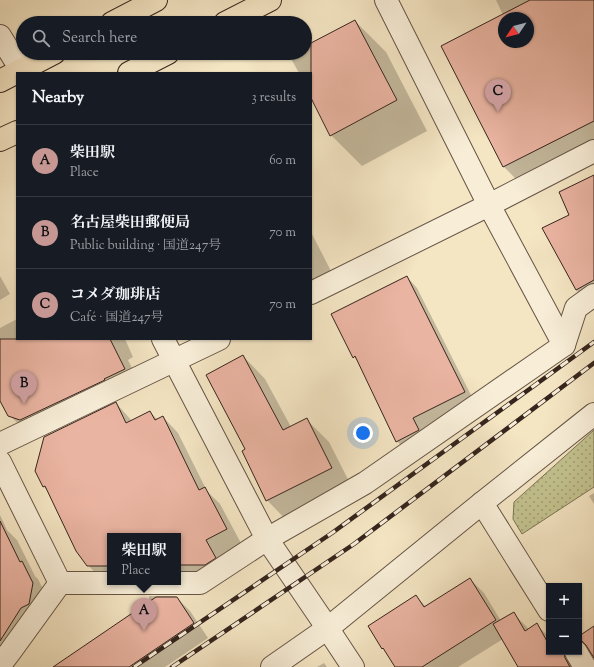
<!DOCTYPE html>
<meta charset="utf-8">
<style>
body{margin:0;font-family:"Sorts Mill Goudy","Noto Serif JP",serif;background:#242831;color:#f1f3f6}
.controls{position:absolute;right:12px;bottom:12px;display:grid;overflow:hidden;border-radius:0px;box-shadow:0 1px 3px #0004}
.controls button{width:36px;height:36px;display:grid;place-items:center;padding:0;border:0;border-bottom:1px solid #363941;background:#171b24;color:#f1f3f6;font:20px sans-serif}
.compass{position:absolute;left:498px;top:12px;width:36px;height:36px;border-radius:50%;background:#171b24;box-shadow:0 1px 3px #0004;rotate:235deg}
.you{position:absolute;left:363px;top:433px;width:14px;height:14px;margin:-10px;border:3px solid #fff;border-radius:50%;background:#1a73e8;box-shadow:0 0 0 6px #1a73e833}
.badge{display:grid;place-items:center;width:26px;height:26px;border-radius:50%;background:#c59692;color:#111;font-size:13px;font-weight:700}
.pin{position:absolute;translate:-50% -33px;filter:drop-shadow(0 1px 2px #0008)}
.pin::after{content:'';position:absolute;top:21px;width:14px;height:12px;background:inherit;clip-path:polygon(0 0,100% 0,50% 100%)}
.popup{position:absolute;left:107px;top:533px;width:74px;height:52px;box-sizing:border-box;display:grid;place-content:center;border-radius:0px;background:#171b24;filter:drop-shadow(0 1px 3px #0005);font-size:13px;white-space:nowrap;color:#9ea1a6}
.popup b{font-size:15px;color:#f1f3f6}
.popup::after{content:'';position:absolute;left:50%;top:100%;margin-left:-8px;border:8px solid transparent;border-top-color:#171b24}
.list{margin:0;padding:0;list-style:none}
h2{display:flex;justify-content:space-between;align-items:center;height:52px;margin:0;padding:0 16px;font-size:17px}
h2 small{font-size:13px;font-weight:400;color:#9ea1a6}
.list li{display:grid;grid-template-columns:26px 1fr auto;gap:12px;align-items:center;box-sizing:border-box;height:72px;padding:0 16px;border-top:1px solid #363941}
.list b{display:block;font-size:15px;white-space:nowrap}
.list p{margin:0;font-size:13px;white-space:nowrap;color:#9ea1a6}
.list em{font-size:13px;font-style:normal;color:#9ea1a6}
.icon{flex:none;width:22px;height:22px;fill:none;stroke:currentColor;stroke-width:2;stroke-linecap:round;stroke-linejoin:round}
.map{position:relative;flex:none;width:594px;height:667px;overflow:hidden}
.search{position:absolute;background:#171b24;box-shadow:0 1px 3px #0004;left:16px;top:16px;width:296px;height:44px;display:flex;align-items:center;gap:10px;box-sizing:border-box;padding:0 14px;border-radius:22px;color:#9ea1a6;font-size:15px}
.panel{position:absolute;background:#171b24;box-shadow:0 1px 3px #0004;left:16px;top:72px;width:296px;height:268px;border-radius:0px}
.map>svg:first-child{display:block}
.green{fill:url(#green-dots);stroke:#7c7456}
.shadow{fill:#0003;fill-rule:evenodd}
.building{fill:#eab4a2;stroke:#36251d;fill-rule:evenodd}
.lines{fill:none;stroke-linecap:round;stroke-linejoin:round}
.minor-casing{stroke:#665546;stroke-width:24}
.highway-casing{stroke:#36251d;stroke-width:24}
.minor{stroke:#f8eed8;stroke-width:22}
.highway{stroke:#f4e5c3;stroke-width:22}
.rail-casing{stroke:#36251d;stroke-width:4.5}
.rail{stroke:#f8eed8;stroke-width:3;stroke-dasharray:9;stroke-linecap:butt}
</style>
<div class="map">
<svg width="594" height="667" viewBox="0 0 594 667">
<defs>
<pattern id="green-dots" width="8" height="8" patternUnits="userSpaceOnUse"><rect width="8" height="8" fill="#c3c28f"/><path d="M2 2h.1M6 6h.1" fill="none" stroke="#9f9d74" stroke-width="1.8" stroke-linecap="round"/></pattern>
</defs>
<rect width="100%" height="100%" fill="#f4e5c3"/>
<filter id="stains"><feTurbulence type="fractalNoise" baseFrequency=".005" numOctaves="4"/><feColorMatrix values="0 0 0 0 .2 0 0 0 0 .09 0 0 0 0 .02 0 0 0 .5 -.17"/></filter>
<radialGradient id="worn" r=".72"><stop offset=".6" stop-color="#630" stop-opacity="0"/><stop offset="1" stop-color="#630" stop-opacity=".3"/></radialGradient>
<polygon class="green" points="594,430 594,487 522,534 513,519 514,502"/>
<g class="shadow">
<path d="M496 0H594V143L518 181 504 167 443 46 503 15ZM504 18H528V42H504Z"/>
<polygon points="355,21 386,52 427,131 362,166 331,135 311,97 311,73 299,73 289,55 294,53 305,53 305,47"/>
<polygon points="594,176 594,305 593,306 576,290 570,215"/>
<polygon points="311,232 332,273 311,294"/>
<polygon points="0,276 10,294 0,300"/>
<polygon points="407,277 417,288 475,403 407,452 397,441 360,364 354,357 333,314"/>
<polygon points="17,319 17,339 125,339 133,357 128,360 141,386 27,432 9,415 0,398 0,328"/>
<polygon points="243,356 265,379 291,427 307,420 329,442 354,491 289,523 267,500 247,450"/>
<polygon points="116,403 132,421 150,412 158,420 163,417 178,433 207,491 220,504 242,545 221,556 230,572 178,582 178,536 110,536 110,582 104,582 88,565 49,492 44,487"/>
<polygon points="594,493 594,504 589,496"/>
<polygon points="0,515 7,530 17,540 35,576 38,579 49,601 0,667"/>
<polygon points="470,579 484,593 501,621 514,614 529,629 537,625 549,637 549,652 574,652 578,667 519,667 503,639 458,667 397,667 383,648 416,596 426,607"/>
<polygon points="149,596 175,596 190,611 208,638 165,667 55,667 149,603"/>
<polygon points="594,627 594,656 591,654 588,655 579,646 579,637"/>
<polygon points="324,663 327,667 317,667"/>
</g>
<g class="building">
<path d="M530 0H594V121L503 167 441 46ZM504 18H528V42H504Z"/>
<polygon points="355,20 397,100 330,136 311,98 311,43"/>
<polygon points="594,175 594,280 576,290 542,228 569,215 559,192"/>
<polygon points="407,276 465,392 413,418 419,430 396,442 355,356 353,358 331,314"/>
<polygon points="0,339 110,339 125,369 104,379 105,380 20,420 8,416 0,401"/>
<polygon points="243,355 283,430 307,418 332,468 266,501 242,451 245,449 206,375"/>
<polygon points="116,402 126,423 150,411 155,420 163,416 199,490 205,487 227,529 206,540 216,558 205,565 178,565 178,536 110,536 110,566 87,566 76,551 45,486 43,487 35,471 44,437"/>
<polygon points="0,521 20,562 22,561 33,583 29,604 21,608 0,641"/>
<polygon points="470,578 496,620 422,667 395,667 383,648 382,649 368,626 416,595 424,607"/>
<polygon points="156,597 177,597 194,623 129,667 53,667"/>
<polygon points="514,612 525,631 537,623 549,645 549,652 564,652 565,658 570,667 518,667 493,624"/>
<polygon points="594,626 594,658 586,645 582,641 579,640 579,636"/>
</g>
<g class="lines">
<defs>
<g id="minor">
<polyline points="386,0 489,205 564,345"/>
<polyline points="0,36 23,73"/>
<polyline points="311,293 489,205 594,151"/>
<polyline points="163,339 267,539 320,617 353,667"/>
<polyline points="0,444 219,339"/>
<polyline points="0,462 60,583"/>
<polyline points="482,503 549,610"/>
<polyline points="60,583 200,583 267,539 365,483 564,345 576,308 594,295"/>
<polyline points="576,652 585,667"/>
<polyline points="0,665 10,652 60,583"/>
<polyline points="272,667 328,628 482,503 594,414"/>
</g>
<g id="highway">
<polyline points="112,23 156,0"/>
<polyline points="225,23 270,0"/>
<polyline points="129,73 168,53"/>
<polyline points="0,81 54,53"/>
<polyline points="0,140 17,132"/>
</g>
</defs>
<use href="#minor" class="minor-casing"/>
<use href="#highway" class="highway-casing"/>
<use href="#minor" class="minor"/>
<use href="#highway" class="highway"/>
<defs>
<g id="rail">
<polyline points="134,667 332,533 594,342"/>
<polyline points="172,667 354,544 594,363"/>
</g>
</defs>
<use href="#rail" class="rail-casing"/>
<use href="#rail" class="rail"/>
</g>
<rect width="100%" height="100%" filter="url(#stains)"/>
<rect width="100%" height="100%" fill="url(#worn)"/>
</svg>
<div class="controls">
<button>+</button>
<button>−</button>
</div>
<svg class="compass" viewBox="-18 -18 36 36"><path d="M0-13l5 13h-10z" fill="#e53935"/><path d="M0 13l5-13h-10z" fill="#9ea1a6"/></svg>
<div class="you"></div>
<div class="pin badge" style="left:144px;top:631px">A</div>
<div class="popup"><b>柴田駅</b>Place</div>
<div class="pin badge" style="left:24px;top:404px">B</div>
<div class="pin badge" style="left:498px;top:112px">C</div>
<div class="search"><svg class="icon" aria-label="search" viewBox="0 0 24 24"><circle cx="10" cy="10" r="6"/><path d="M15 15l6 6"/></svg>Search here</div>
<section class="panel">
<h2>Nearby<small>3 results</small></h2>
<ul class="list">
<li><span class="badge">A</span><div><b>柴田駅</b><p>Place</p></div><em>60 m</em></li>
<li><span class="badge">B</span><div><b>名古屋柴田郵便局</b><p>Public building · 国道247号</p></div><em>70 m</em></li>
<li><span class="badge">C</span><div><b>コメダ珈琲店</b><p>Café · 国道247号</p></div><em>70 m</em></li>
</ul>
</section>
</div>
